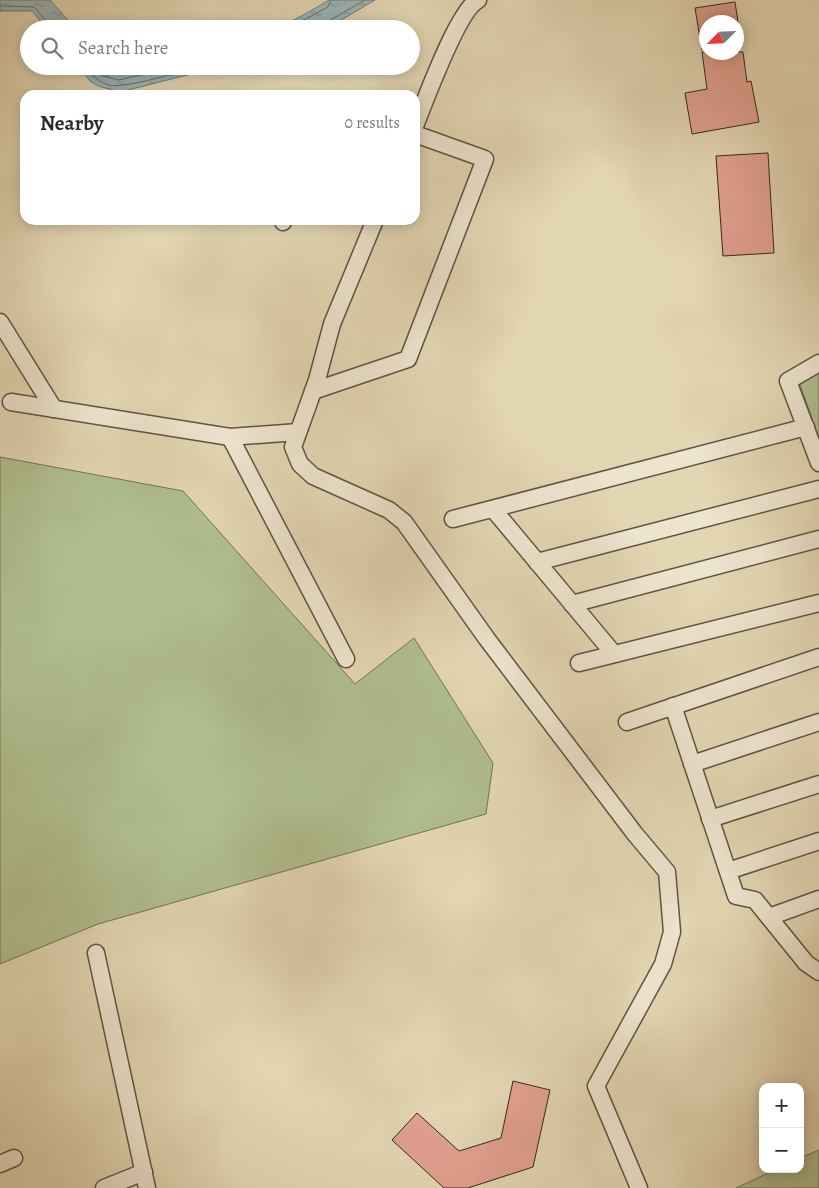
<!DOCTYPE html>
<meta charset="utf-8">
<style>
body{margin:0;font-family:Alegreya,serif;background:#f7f7f7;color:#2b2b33}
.controls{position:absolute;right:15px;bottom:15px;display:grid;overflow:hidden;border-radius:10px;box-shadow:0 2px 12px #0003}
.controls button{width:45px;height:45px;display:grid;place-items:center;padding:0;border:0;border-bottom:1px solid #e1e1e2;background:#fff;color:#2b2b33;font:25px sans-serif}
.compass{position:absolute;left:699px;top:15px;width:45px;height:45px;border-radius:50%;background:#fff;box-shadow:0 2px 12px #0003;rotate:246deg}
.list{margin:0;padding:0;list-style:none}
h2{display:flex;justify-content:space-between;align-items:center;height:65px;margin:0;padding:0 20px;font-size:21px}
h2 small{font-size:16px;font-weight:400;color:#7c7c81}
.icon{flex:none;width:28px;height:28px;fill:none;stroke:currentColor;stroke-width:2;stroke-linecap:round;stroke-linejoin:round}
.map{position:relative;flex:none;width:819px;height:1188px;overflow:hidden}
.search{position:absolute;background:#fff;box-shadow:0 2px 12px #0003;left:20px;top:20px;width:400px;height:55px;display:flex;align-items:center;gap:12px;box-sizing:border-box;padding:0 18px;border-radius:28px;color:#7c7c81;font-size:19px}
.panel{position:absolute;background:#fff;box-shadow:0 2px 12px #0003;left:20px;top:90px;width:400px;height:135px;border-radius:15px}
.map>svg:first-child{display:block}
.grass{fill:#b0be8f;stroke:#737257}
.water{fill:url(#water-ripples);stroke:#737d7b}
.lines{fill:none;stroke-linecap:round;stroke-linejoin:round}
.shore{stroke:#696e6c;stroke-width:1}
.building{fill:#e2a191;stroke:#36271f}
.minor-casing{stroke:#615344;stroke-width:19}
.minor{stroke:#ede4ce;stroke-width:16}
</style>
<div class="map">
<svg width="819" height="1188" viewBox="0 0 819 1188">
<defs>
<pattern id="water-ripples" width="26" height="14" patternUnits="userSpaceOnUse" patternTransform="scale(1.25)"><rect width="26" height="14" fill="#9cb6b9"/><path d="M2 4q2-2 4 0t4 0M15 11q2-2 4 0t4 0" fill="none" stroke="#809496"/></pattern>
</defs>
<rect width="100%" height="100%" fill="#e3d6b3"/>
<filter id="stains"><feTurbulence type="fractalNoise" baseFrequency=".004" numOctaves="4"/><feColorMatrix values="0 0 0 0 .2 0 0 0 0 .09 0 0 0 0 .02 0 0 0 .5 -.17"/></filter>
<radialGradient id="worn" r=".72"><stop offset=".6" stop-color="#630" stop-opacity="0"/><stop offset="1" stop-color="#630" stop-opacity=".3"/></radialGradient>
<g class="grass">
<polygon points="819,371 819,438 799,382"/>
<polygon points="0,457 183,491 355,684 414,638 493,763 486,814 98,924 0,964"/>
<polygon points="819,1150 819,1188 736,1188 777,1169 800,1169 800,1158"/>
</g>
<g class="water">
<polygon points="0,0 50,0 76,29 47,29 32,11 0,11"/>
<path d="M329 0H375L326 29H271C292 23 310 11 329 0Z"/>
<polygon points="78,66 223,66 120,92 98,86 90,81"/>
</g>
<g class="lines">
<g class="shore">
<polyline points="0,6 34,7 49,24 50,29"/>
<polyline points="287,29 328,7 331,0"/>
<polyline points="324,29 327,22 365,0"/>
<path d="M84 66C92 75 98 82 109 85 125 89 183 71 202 66"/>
<polyline points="92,66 103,76 119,80 176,66"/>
</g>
</g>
<g class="building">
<polygon points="735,2 738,22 706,22 706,50 702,50 695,8"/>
<polygon points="702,52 743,52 747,82 751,81 759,122 692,134 685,93 707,89"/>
<polygon points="768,153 774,253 723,256 716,156"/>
<polygon points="513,1081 550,1090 533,1167 468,1188 444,1188 392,1140 417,1113 459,1151 501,1138"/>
</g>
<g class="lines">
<defs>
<g id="minor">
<path d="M415 126C425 101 458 10 478 0"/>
<polyline points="375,220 332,324 317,380 293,447 300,464 313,476 389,510 404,522 487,639 635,834 667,872 672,932 663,964 596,1086 639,1188"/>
<polyline points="283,222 284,220"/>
<polyline points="0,322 54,409"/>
<polyline points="819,363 788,381 819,463"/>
<polyline points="313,391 408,359 485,159 415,134"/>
<polyline points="11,402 230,437 298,432"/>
<polyline points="230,437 346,659"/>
<polyline points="493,509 614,654"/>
<polyline points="453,519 806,427"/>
<polyline points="537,562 819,489"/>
<polyline points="572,604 819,539"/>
<polyline points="579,663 819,603"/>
<polyline points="673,706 736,896 755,900 806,963 819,972"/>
<polyline points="627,722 819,657"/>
<polyline points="692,764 819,722"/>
<polyline points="710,819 819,784"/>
<polyline points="728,871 819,841"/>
<polyline points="769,917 819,899"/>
<polyline points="96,953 147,1188"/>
<polyline points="0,1164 14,1158"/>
<polyline points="104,1188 144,1172"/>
</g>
</defs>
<use href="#minor" class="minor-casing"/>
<use href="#minor" class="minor"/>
</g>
<rect width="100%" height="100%" filter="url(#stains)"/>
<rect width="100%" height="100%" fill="url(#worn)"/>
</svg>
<div class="controls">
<button>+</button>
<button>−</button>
</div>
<svg class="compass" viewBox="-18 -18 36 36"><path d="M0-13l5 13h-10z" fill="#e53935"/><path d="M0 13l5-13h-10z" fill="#7c7c81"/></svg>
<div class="search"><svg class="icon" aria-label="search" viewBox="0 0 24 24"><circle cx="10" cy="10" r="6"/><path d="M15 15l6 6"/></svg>Search here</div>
<section class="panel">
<h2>Nearby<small>0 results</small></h2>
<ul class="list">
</ul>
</section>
</div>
